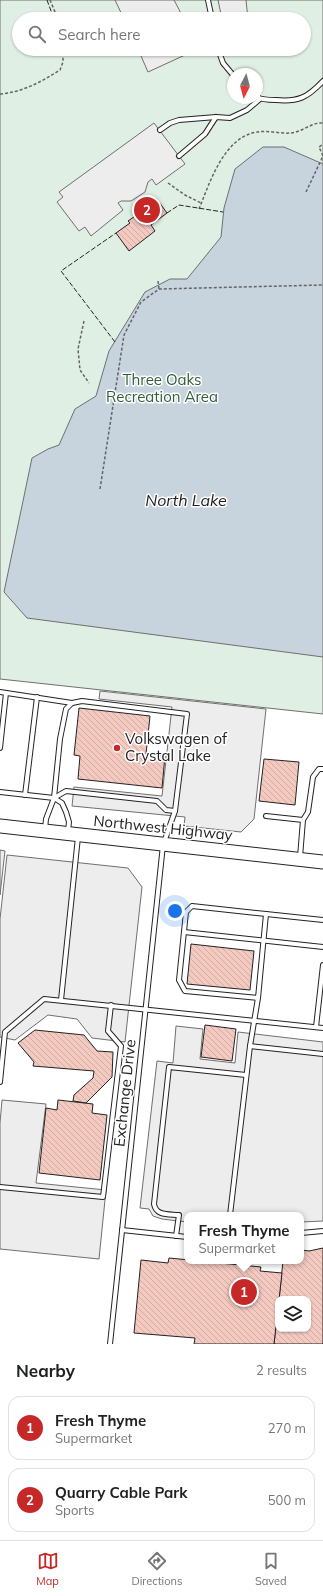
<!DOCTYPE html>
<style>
body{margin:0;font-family:Mulish,sans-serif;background:#f2f2f2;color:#202124}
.controls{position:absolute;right:12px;bottom:12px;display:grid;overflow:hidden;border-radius:8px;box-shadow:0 1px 3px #0004}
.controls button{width:36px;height:36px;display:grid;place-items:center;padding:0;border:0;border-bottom:1px solid #e0e0e0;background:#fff;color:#202124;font:20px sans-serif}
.compass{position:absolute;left:227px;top:68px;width:36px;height:36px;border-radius:50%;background:#fff;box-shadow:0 1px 3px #0004;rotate:186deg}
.you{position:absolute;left:175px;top:911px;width:14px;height:14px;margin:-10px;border:3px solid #fff;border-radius:50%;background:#1a73e8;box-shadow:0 0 0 6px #1a73e833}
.badge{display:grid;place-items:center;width:26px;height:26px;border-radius:50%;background:#c62828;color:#fff;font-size:13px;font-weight:700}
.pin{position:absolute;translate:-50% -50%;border:2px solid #fff;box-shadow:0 1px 4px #0006}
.popup{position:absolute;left:184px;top:1212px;width:120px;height:52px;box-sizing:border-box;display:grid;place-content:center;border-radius:8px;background:#fff;filter:drop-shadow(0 1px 3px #0005);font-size:13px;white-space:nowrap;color:#757577}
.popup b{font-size:15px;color:#202124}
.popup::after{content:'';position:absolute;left:50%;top:100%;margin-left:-8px;border:8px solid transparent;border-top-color:#fff}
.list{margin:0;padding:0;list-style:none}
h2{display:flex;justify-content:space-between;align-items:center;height:52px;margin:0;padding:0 16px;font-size:17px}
h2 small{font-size:13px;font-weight:400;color:#757577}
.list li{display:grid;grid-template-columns:26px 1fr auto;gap:12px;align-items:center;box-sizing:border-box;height:64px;margin:0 8px 8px;padding:0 8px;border:1px solid #e0e0e0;border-radius:12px}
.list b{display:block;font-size:15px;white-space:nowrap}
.list p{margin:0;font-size:13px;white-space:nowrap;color:#757577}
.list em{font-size:13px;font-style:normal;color:#757577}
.icon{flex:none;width:22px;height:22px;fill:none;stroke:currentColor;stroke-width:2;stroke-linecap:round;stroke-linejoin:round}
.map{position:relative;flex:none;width:323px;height:1344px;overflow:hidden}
.search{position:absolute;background:#fff;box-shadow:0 1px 3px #0004;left:12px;right:12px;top:12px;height:44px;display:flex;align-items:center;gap:10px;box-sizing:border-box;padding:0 14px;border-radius:22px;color:#757577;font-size:15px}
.sheet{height:196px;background:#fff}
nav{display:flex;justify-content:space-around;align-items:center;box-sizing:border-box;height:56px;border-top:1px solid #e0e0e0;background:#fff;font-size:11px;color:#757577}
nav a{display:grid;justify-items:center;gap:2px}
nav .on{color:#c62828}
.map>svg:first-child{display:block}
.green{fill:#e0efe3;stroke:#6f6f6f;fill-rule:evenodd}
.parking{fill:#ededed;stroke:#6f6f6f}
.water{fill:#c7d3dd;stroke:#6f6f6f}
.building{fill:url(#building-back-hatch);stroke:#222}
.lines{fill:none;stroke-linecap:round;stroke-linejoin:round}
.lane-casing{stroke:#222;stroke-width:6}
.primary-casing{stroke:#222;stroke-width:15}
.path{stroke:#646464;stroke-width:1.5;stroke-dasharray:3 2;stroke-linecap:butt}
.lane{stroke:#fff;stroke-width:4}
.primary{stroke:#fff;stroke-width:13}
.fence{stroke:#222;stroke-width:1;stroke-dasharray:5 2;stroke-linecap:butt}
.poi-dot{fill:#c62828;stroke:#fff;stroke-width:1.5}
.labels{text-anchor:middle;stroke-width:3;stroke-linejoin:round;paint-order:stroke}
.park-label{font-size:15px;fill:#2f5e38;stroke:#fff}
.poi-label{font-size:15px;fill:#222;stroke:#fff;text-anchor:start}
.street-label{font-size:15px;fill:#222;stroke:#fff}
.water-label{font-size:16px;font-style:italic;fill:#222;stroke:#fff}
</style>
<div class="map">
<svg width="323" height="1344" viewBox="0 0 323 1344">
<defs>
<pattern id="building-back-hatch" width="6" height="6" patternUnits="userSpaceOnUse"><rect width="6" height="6" fill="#f3c9c0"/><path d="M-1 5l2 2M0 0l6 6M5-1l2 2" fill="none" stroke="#d0aca5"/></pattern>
</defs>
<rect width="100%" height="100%" fill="#fff"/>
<path class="green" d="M0 0H323V714L0 679ZM19 19H304V49H19ZM233 74H257V98H233Z"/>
<g class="parking">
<polygon points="115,0 174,0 184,19 124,19"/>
<polygon points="218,0 246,0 248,19 222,19"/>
<polygon points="138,49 198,49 148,72"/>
<polygon points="154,123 185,164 156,185 152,179 148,182 145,192 131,201 121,201 118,203 123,210 91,236 85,227 79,231 57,202 63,197 59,192"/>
<polygon points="100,691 266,709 254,819 241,832 184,826 185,817 72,806 74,787 162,796 172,707 99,699"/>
<polygon points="0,850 5,851 0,895"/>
<polygon points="7,855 128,868 142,887 125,1042 92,1038 77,1019 48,1015 15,1040 0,1037 0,919"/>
<polygon points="176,1026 203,1029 200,1059 235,1063 238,1032 323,1042 323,1221 301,1222 301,1215 187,1215 187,1222 162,1219 153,1216 149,1209 140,1208 157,1061 173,1063"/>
<polygon points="2,1100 46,1104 36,1183 106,1190 99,1259 0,1249 0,1123"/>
</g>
<polygon class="water" points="263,147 284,147 323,164 323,657 27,618 4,592 32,458 48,449 59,445 75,409 96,396 109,351 145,292 170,279 187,279 221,237 224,208 235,169"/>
<g class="building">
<polygon points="159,202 167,213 151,225 155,231 129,251 116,233 130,223 128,221 141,212 142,214"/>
<polygon points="79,708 150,716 146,754 165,756 162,788 78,779 80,756 74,755"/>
<polygon points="264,759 299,762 295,805 259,801"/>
<polygon points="191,944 254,951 250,990 187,984"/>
<polygon points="205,1025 236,1029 232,1061 201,1057"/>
<polygon points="35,1030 84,1035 97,1051 113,1052 112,1077 86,1103 73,1101 74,1095 93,1078 94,1071 33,1066 34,1062 18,1043"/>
<polygon points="58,1100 93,1104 92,1113 107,1115 100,1180 39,1173 46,1108 57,1110"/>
<polygon points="323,1248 323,1344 274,1344 278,1306 278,1329 308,1329 308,1299 279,1299 283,1261 301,1261 301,1250 309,1251"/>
<polygon points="169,1258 261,1267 260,1271 282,1273 274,1344 194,1344 195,1338 134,1333 141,1260 168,1263"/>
</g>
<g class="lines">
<defs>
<g id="lane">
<polyline points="208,0 212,19"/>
<polyline points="218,49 223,63 233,75"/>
<path d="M257 97C262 100 269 100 276 100 298 102 307 98 323 81"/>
<polyline points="160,130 170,123 179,120 216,117 230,118 247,110 260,99"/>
<polyline points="179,156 205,134 216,117"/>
<polyline points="0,692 72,703"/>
<polyline points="0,748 6,693"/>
<polyline points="0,792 54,798 62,803 66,812 69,822 68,831"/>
<polyline points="25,795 37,697"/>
<polyline points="54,798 66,791 157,801 166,810 175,811"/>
<polyline points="266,816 303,820"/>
<polyline points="45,829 46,819 54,798 60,739 66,709 72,703 82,701 187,714 175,811 163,845 110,1344"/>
<polyline points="300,857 303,820 308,812 313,777 319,769 323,769"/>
<polyline points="266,914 323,920"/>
<polyline points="184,932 323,947"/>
<polyline points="61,1000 78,837"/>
<polyline points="316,1027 323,965"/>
<polyline points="250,1046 323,1054"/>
<polyline points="0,1082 5,1032 44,999 323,1028"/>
<polyline points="0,1187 103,1197 121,1046 108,1031 111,1005"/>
<polyline points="230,1215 250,1046 258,998 266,914 192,906 186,912 179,980 185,991 258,998"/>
<polyline points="122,1230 187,1237"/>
<polyline points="301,1233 323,1231"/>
<path d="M176 1236 179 1215C168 1214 156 1216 154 1204L169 1067 246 1075"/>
</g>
<polyline id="primary" points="0,826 323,862"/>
</defs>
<use href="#lane" class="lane-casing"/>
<use href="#primary" class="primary-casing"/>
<g class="path">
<polyline points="50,0 58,19"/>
<path d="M0 94C23 92 41 82 60 70L63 62V49"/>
<polyline points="168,183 185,195 201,203"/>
<polyline points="306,192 323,156 319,147 323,144"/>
<path d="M199 209C210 182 224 137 257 132 268 130 280 134 291 133 302 132 312 122 323 123"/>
<polyline points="158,281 159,289"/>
<polyline points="84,321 78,349 80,370 89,383"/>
<polyline points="100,489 124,335 141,302 159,289 323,285"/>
</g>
<use href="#lane" class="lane"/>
<use href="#primary" class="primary"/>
<g class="fence">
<polyline points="47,0 54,19"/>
<polyline points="167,213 179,205 223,212"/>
<polyline points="115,342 61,271 116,233"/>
</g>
</g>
<circle class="poi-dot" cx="117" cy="748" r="4"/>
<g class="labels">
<g class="park-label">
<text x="162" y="385">Three Oaks<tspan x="162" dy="17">Recreation Area</tspan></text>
</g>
<g class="poi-label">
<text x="125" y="744">Volkswagen of<tspan x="125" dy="17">Crystal Lake</tspan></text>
</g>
<g class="street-label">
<text transform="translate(163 828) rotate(6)" y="5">Northwest Highway</text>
<text transform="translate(125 1093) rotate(-84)" y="5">Exchange Drive</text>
</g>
<g class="water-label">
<text x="186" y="506">North Lake</text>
</g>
</g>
</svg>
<div class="controls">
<button><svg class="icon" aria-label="layers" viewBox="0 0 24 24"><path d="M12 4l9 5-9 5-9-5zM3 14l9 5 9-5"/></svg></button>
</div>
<svg class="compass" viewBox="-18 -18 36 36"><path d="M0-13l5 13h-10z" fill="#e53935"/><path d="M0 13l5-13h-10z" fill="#757577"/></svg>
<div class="you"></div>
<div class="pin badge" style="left:244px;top:1292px">1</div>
<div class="popup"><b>Fresh Thyme</b>Supermarket</div>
<div class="pin badge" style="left:147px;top:210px">2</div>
<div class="search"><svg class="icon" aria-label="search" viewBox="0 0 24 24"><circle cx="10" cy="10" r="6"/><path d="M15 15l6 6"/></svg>Search here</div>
</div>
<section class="sheet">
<h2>Nearby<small>2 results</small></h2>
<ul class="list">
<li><span class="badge">1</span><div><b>Fresh Thyme</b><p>Supermarket</p></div><em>270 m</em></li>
<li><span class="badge">2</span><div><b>Quarry Cable Park</b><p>Sports</p></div><em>500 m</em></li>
</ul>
</section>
<nav>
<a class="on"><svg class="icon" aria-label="map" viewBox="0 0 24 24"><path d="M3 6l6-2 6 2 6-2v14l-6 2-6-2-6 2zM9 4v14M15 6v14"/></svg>Map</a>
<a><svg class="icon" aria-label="directions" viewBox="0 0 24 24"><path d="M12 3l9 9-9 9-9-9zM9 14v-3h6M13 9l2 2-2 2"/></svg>Directions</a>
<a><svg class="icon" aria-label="saved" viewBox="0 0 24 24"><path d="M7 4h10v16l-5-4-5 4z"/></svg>Saved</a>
</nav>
